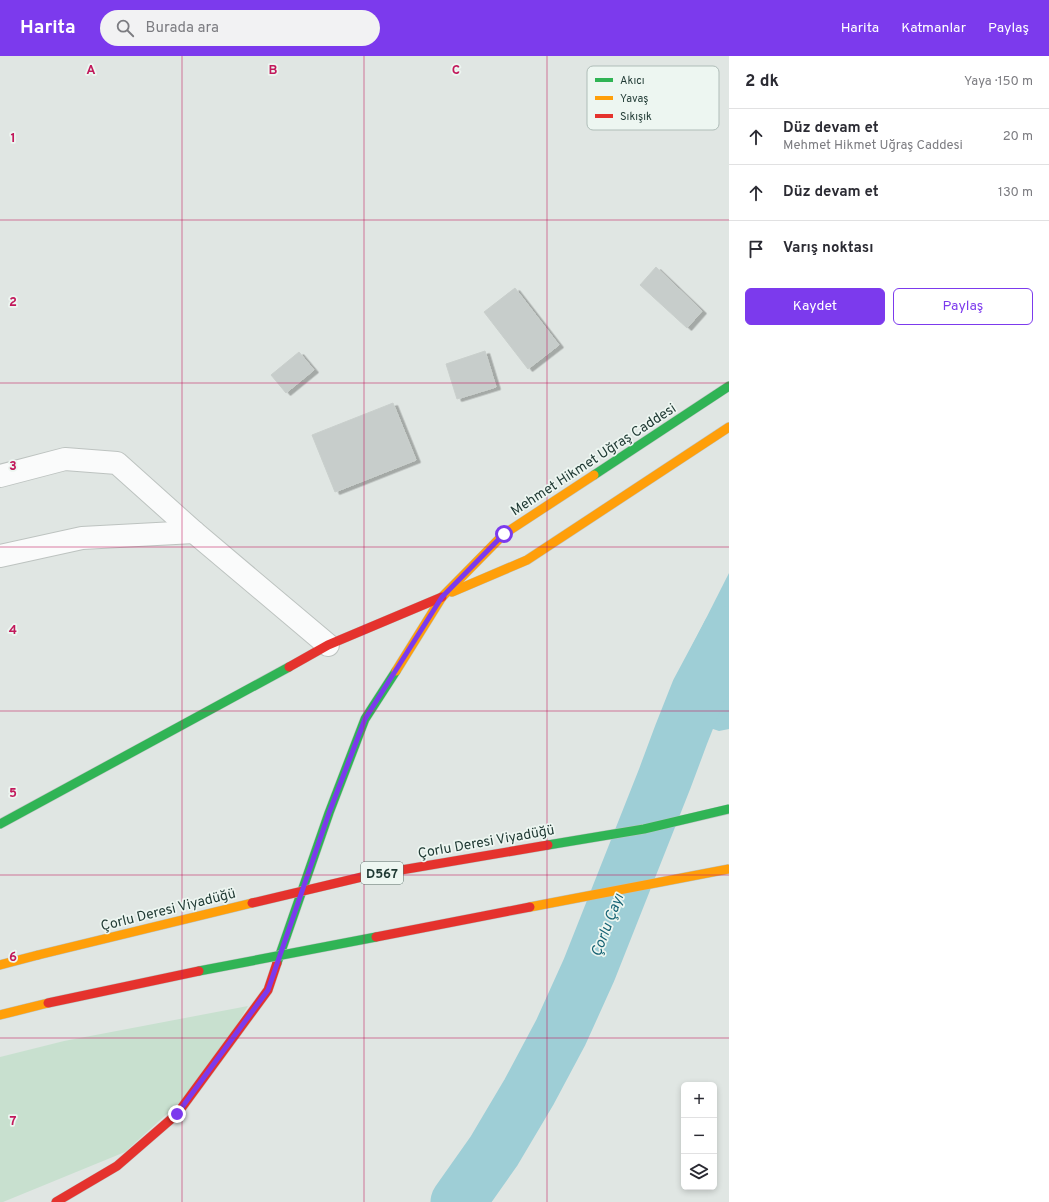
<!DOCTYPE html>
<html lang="tr">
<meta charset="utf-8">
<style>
body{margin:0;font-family:Overpass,sans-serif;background:#f2f2f3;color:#2b2b33}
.controls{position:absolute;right:12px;bottom:12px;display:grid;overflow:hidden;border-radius:6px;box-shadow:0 2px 6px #0003}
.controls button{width:36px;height:36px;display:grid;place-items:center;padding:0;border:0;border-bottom:1px solid #e1e1e2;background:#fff;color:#2b2b33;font:20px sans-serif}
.stop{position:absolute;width:12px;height:12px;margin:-9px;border:3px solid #7c3aed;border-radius:50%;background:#fff}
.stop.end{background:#7c3aed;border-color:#fff;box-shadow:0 1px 4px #0008}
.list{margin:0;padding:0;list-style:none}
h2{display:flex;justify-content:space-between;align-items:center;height:52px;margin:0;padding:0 16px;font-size:17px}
h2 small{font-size:13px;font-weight:400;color:#7c7c81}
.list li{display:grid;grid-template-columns:26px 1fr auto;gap:12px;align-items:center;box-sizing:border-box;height:56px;padding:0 16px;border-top:1px solid #e1e1e2}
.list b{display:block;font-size:15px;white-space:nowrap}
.list p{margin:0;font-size:13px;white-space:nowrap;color:#7c7c81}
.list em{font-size:13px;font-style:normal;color:#7c7c81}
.actions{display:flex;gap:8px;padding:12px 16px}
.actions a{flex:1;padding:9px 0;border:1px solid #7c3aed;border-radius:6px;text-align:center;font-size:14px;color:#7c3aed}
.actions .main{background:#7c3aed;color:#fff}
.icon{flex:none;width:22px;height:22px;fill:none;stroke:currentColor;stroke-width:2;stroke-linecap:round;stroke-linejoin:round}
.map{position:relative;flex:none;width:729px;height:1146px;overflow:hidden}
header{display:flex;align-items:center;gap:24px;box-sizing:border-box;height:56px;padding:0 20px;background:#7c3aed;color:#fff}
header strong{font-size:19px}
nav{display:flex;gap:22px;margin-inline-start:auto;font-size:14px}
.search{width:280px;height:36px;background:#f2f2f3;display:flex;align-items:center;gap:10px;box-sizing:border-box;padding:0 14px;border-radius:22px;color:#7c7c81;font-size:15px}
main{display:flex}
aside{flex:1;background:#fff}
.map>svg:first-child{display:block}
.green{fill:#c8e0cf}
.water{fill:#9eced6}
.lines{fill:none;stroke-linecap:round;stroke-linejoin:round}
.river{stroke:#9eced6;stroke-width:55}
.building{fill:#c7cdcb;stroke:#c9cfcc;filter:url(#shadow)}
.street-casing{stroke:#bdc3c0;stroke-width:24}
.fast-casing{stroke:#bcc4c1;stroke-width:10}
.slow-casing{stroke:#bcc4c1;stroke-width:10}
.jam-casing{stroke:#bcc4c1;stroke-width:10}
.street{stroke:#fafbfb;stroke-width:22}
.fast{stroke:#30b455;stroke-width:9}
.slow{stroke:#ff9f0a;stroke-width:9}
.jam{stroke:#e5322d;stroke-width:9}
.fast-bridge-casing{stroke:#bac3c0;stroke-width:10;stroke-linecap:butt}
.slow-bridge-casing{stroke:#bac3c0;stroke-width:10;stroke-linecap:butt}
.jam-bridge-casing{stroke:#bac3c0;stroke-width:10;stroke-linecap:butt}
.fast-bridge{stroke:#30b455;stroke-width:9}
.slow-bridge{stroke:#ff9f0a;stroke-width:9}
.jam-bridge{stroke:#e5322d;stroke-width:9}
.route{stroke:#7c3aed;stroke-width:5}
.grid{fill:none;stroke:#c2185b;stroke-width:1;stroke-opacity:0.55}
.labels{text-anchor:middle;stroke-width:3.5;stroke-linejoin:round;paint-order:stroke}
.shield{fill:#edf6f1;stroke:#5c716b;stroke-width:1}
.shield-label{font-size:13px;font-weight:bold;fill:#1e3832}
.street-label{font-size:14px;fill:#1e3832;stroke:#edf6f1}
.water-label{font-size:15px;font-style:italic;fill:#186475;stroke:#edf6f1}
.key{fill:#edf6f1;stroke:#afbdb8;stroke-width:1}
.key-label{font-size:11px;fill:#1e3832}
.grid-label{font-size:13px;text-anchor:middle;font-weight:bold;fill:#c2185b;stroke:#edf6f1;stroke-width:3.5;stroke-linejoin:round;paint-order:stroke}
</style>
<header>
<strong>Harita</strong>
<div class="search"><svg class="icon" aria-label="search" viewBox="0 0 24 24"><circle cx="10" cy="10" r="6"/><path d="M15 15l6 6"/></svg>Burada ara</div>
<nav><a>Harita</a><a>Katmanlar</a><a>Paylaş</a></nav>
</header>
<main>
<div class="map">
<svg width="729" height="1146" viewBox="0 0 729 1146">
<defs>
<filter id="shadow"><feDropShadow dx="4.5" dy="2.5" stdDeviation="0" flood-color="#0004"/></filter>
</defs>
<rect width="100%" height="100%" fill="#e0e6e3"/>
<polygon class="green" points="248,950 203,1025 125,1096 3,1146 0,1146 0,1001 64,985"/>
<polygon class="water" points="729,517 729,673 719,675 710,672 695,647 689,596"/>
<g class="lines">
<polyline class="river" points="458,1146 494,1095 529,1036 561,976 589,914 665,722 681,679 698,636 729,578"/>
</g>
<g class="building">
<polygon points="656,211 702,255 687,272 640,229"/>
<polygon points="515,232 559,289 528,313 484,256"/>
<polygon points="485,295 496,331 457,343 446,308"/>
<polygon points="299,296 314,314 286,337 271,319"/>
<polygon points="393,347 416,404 335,436 312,379"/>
</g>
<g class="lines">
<defs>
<g id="street">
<polyline points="0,420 65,403 117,407 194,476 328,589"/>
<polyline points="0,500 82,482 194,476"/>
</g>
<g id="fast">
<polyline points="594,419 729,330"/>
<polyline points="0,768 289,611"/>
<polyline points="277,907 329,757 365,663 396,615"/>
</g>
<g id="slow">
<polyline points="452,536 527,504 729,371"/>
<polyline points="396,615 442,541 504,478 594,419"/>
<polyline points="0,909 38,899"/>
<polyline points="0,959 48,947"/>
</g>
<g id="jam">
<polyline points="289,611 328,589 442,541"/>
<polyline points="56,1146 117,1110 177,1058 268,934 277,907"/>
</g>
</defs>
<use href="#street" class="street-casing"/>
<use href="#fast" class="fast-casing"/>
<use href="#slow" class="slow-casing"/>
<use href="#jam" class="jam-casing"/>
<use href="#street" class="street"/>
<use href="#fast" class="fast"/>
<use href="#slow" class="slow"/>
<use href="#jam" class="jam"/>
<defs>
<g id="fast-bridge">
<polyline points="548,789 644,773 729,753"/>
<polyline points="199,915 376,881"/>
</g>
<g id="slow-bridge">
<polyline points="530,851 729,813"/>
<polyline points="38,899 252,847"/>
</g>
<g id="jam-bridge">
<polyline points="252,847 366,820 548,789"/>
<polyline points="376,881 530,851"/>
<polyline points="48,947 199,915"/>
</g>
</defs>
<use href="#fast-bridge" class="fast-bridge-casing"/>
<use href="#slow-bridge" class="slow-bridge-casing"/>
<use href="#jam-bridge" class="jam-bridge-casing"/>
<use href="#fast-bridge" class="fast-bridge"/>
<use href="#slow-bridge" class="slow-bridge"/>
<use href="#jam-bridge" class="jam-bridge"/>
</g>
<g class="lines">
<polyline class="route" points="177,1058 268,934 329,757 365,663 442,541 504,478"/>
</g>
<path class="grid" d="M182 0V1146M364 0V1146M547 0V1146M0 164H729M0 327H729M0 491H729M0 655H729M0 819H729M0 982H729"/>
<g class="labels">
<rect class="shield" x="361" y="806" width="42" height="22" rx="3"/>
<g class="shield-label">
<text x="382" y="822">D567</text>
</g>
<g class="street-label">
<text transform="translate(593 403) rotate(-33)" y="5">Mehmet Hikmet Uğraş Caddesi</text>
<text transform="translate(486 785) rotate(-10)" y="5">Çorlu Deresi Viyadüğü</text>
<text transform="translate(168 853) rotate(-14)" y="5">Çorlu Deresi Viyadüğü</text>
</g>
<g class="water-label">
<text transform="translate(607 869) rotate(-69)" y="5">Çorlu Çayı</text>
</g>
</g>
<rect x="587" y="10" width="132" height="64" rx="6" class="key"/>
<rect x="595" y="22" width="18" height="4" fill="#30b455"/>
<rect x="595" y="40" width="18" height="4" fill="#ff9f0a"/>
<rect x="595" y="58" width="18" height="4" fill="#e5322d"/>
<g class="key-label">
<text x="620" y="28">Akıcı</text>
<text x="620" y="46">Yavaş</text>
<text x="620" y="64">Sıkışık</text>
</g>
<g class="grid-label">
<text x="91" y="18">A</text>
<text x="273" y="18">B</text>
<text x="456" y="18">C</text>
<text x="13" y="86">1</text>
<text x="13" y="250">2</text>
<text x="13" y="414">3</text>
<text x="13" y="578">4</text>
<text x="13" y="741">5</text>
<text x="13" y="905">6</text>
<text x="13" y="1069">7</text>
</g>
</svg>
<div class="controls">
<button>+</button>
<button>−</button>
<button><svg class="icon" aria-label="layers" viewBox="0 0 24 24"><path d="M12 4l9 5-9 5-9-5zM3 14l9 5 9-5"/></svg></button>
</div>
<div class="stop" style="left:504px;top:478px"></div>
<div class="stop end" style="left:177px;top:1058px"></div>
</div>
<aside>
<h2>2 dk<small>Yaya · 150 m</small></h2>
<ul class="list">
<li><svg class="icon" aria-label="ahead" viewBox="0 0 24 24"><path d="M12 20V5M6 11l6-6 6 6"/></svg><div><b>Düz devam et</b><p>Mehmet Hikmet Uğraş Caddesi</p></div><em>20 m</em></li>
<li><svg class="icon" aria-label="ahead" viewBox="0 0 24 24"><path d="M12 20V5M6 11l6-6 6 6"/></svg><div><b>Düz devam et</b></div><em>130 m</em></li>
<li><svg class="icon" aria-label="arrive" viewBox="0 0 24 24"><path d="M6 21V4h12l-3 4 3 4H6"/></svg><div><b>Varış noktası</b></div></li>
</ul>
<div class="actions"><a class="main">Kaydet</a><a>Paylaş</a></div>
</aside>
</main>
